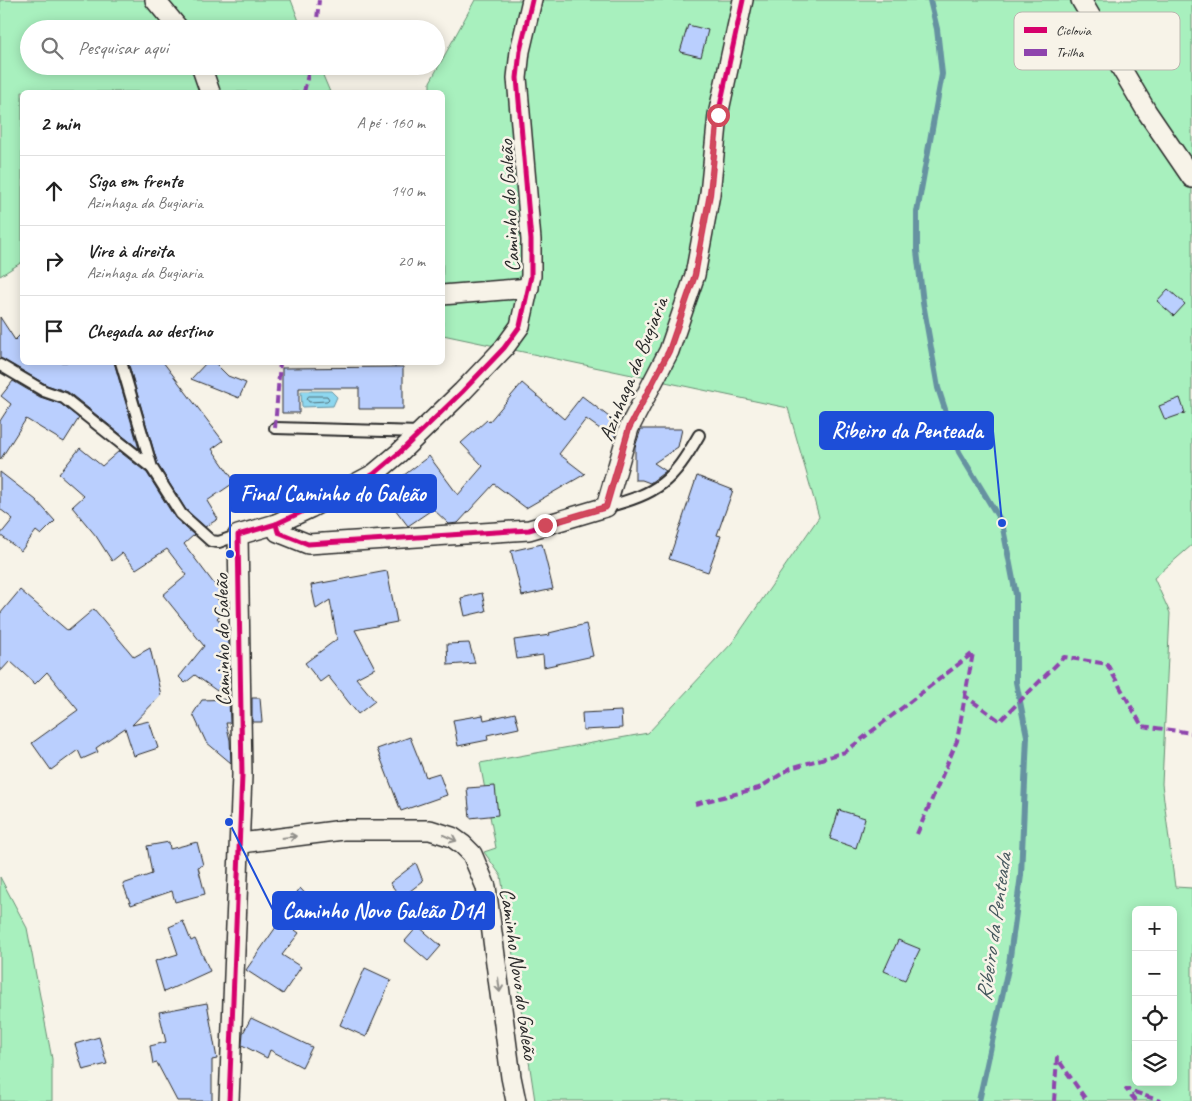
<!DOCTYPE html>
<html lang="pt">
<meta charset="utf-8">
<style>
body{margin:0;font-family:Caveat,sans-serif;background:#f2f2f2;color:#222}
.controls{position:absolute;right:15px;bottom:15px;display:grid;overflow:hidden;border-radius:8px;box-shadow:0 2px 12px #0003}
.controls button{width:45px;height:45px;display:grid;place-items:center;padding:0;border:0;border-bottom:1px solid #e0e0e0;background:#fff;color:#222;font:25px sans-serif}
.stop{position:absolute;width:15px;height:15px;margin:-11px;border:4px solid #d1495b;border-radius:50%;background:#fff}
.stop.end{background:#d1495b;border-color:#fff;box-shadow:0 1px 5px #0008}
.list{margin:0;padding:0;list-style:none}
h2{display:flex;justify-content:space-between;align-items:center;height:65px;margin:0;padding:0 20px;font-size:21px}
h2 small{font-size:16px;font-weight:400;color:#767676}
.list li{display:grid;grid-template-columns:32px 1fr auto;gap:15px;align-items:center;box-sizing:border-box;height:70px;padding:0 20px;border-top:1px solid #e0e0e0}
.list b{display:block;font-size:19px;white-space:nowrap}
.list p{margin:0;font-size:16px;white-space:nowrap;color:#767676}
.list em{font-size:16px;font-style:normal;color:#767676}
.icon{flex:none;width:28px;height:28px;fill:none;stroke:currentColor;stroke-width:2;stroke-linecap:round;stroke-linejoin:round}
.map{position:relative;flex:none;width:1192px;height:1101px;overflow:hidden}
.search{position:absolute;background:#fff;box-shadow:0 2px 12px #0003;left:20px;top:20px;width:425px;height:55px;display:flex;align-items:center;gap:12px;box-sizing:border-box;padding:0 18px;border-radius:28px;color:#767676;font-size:19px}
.panel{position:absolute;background:#fff;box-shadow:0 2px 12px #0003;left:20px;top:90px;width:425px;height:275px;border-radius:8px}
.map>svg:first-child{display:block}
.green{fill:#a8f0be;stroke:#6a8e74;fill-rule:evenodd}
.water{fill:#8ed7ef;stroke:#6692a1}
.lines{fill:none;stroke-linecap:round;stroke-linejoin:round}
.shore{stroke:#537079;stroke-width:1}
.stream{stroke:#6692a1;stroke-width:6}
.building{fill:#bacffe;stroke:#2b2b2b}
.service-casing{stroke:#2b2b2b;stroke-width:14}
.minor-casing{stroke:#2b2b2b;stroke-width:22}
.service{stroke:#f7f3e8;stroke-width:10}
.minor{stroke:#f7f3e8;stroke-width:19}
.quiet{stroke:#8e44ad;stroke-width:4;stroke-dasharray:8 4;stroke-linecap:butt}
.cycleway-casing{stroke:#f7f3e8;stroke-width:8}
.cycleway{stroke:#d6006c;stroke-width:5}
.oneway{stroke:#918f8a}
.route{stroke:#d1495b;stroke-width:6}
.labels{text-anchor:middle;stroke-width:5;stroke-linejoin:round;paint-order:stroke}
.street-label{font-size:21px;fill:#2b2b2b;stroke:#f7f3e8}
.water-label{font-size:22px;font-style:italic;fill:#44565c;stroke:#f7f3e8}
.key{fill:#f7f3e8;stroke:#bab7af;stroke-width:1}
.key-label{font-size:14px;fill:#2b2b2b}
.leader{fill:none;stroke:#1d4ed8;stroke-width:2}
.callout-dot{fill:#1d4ed8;stroke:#f7f3e8;stroke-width:2}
.callout{fill:#1d4ed8;stroke:#1d4ed8;stroke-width:2}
.callout-label{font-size:22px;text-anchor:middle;font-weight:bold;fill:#fff}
</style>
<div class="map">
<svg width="1192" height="1101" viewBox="0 0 1192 1101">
<rect width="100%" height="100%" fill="#f7f3e8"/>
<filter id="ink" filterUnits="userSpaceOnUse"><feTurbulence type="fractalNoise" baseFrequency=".02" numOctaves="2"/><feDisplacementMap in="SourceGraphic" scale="10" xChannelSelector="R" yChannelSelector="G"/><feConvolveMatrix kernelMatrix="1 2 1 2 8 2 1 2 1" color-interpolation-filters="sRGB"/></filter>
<g filter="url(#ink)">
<g class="green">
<polygon points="0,0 291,0 302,29 29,29 29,66 319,66 330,92 22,92 22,262 0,276"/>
<path d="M475 0H1192V545L1154 578 1170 613 1162 784 1175 887 1192 888V1101H535L501 876 484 852 496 848 480 763 648 733 732 643 819 517 788 408 443 335 442 92H430V82ZM1136 910H1173V1082H1136Z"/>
<polygon points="0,877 27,928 52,1059 52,1101 0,1101"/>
</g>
<polygon class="water" points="301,391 331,391 337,397 333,406 302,407"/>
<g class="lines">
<polygon class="shore" points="309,396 327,396 329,399 327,401 309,402 307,399"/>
<polyline class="stream" points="930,0 937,29 942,74 917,212 917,251 923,303 938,388 959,452 1002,523 1016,595 1016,682 1027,736 1021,875 1009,964 979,1101"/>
</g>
<g class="building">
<polygon points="688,25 708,30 701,57 680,52"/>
<polygon points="1168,289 1185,304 1174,316 1157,301"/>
<polygon points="0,317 15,340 22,333 22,362 114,362 139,449 68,392 47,385 0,358"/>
<polygon points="128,362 163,362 223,441 212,449 235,482 207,501 218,519 205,527 186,510 158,465"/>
<polygon points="207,362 214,362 228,376 246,383 239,398 191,379"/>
<polygon points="403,367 403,409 359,409 359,388 299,388 299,413 282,413 282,368"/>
<polygon points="13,381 40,397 61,404 79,418 64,442 26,419 0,460 0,421 11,404 1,396"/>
<polygon points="522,383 564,419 582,396 618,424 614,439 586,419 559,454 585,474 526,508 494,484 458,523 449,524 433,509 408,526 382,492 429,456 458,495 483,466 461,443 487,420 489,422"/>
<polygon points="1180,398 1185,413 1165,420 1159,406"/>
<polygon points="641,429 682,429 678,447 654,463 666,471 650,483 642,480 635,480 635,447"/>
<polygon points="80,448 102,466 119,451 147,473 175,518 194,535 184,544 221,593 216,597 226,610 217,618 228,631 229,645 215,657 229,667 229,674 217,691 195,675 185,683 179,677 204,646 163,595 187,575 167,549 136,569 122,553 112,561 96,536 72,507 84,496 59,474"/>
<polygon points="0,472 36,500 55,521 41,535 36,531 21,551 0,535 13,519 0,509"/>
<polygon points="697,476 733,490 717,535 721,536 708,572 669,559"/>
<polygon points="542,544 553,589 522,596 511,551"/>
<polygon points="387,571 397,622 355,630 375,668 356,678 375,701 358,714 328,676 320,682 305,663 337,639 330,600 316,609 311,585"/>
<polygon points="20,590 68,631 94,609 134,657 150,648 161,695 132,725 149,721 158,748 134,756 125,728 96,748 98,752 82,759 78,750 51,770 32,743 78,710 47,672 35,684 10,661 0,672 0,614"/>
<polygon points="482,593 486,611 465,616 461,598"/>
<polygon points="586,624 593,656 544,667 543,655 517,659 514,640 550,635 549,633"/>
<polygon points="469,643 475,663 448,665 447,644"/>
<polygon points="252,698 260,698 262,722 252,722"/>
<polygon points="229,699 230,723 226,723 230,740 231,763 206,742 193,714 202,700"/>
<polygon points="621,711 622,728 583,730 582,713"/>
<polygon points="515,713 519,728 487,735 488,740 458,746 453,720 483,715 484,720"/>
<polygon points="410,737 426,777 439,773 447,795 401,811 377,749"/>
<polygon points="495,786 498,815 470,818 467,788"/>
<polygon points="839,810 865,818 856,848 830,839"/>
<polygon points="169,842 170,849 197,842 203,865 198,867 205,894 175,902 172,891 131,905 123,884 152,874 147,846"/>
<polygon points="416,863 423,881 401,898 390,883"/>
<polygon points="300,888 311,900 298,919 285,910"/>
<polygon points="281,920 299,933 282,955 301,967 283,994 246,970"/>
<polygon points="183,921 191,941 195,939 210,971 164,992 155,961 178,954 169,927"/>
<polygon points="418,926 441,946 428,961 405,941"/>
<polygon points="898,940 920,949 905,980 884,971"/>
<polygon points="365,968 391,980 366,1037 340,1025"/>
<polygon points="207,1003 217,1059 212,1060 212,1101 177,1101 157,1063 153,1064 150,1046 166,1042 159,1012"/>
<polygon points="251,1018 312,1047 302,1067 270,1050 267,1058 242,1045 243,1033"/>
<polygon points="99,1037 107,1064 83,1070 75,1044"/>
</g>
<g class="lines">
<defs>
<g id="service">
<polyline points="121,362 152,468"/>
<polyline points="0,365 44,391 64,398 152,468 181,514 211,541 219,542 238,535"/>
<polyline points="275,428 421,432"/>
<path d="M606 507C659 493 672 482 699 435"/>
</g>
<g id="minor">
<polyline points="155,0 179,29"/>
<polyline points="1081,0 1147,112 1192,178"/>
<polyline points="201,66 210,92"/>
<polyline points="442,295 529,288"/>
<polyline points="276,524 278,532 308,544 529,530 606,507 629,428 669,351 695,275 710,194 718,115 743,0"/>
<polyline points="241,843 343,830 430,830 452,837 463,845 472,854 486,887 511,1077 516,1101"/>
<polyline points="229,1101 242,775 238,535 276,524 310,508 374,474 399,453 462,392 504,348 520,326 531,276 531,240 517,78 520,51 532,0"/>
</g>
</defs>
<use href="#service" class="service-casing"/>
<use href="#minor" class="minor-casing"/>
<use href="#service" class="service"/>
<use href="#minor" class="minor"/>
<g class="quiet">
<polyline points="316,29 319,0"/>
<polyline points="304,92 310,66"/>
<polyline points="275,428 280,362"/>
<polyline points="695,804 759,788 791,768 845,752 973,653 965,696"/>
<polyline points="917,834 957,741 965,696 1000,721 1064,657 1107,664 1142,726 1192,733"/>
<polyline points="1054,1101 1057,1058 1087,1101"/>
<polyline points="1136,1101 1126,1089 1160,1101"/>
</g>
<defs>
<g id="cycleway">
<polyline points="276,524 278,532 308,544 529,530 606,507 629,428 669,351 695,275 710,194 718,115 743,0"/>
<polyline points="229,1101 242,775 238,535 276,524 310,508 374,474 399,453 462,392 504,348 520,326 531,276 531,240 517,78 520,51 532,0"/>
</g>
</defs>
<use href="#cycleway" class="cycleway-casing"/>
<use href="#cycleway" class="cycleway"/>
</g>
<defs><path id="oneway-shaft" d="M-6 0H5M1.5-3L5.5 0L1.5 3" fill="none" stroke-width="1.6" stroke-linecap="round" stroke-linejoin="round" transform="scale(1.25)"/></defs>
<g class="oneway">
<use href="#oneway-shaft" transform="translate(289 837) rotate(-7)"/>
<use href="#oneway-shaft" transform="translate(450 838) rotate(24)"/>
<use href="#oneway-shaft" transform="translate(499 985) rotate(83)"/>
</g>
</g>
<g class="lines" filter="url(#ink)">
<polyline class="route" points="545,525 606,507 629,428 669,351 695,275 710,194 718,115"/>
</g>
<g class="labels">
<g class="street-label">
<text transform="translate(509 206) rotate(-93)" y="7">Caminho do Galeão</text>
<text transform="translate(633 369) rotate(-68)" y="7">Azinhaga da Bugiaria</text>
<text transform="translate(222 640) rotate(-91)" y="7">Caminho do Galeão</text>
<text transform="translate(519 974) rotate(82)" y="7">Caminho Novo do Galeão</text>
</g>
<g class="water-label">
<text transform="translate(993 927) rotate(-82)" y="8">Ribeiro da Penteada</text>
</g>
</g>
<rect x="1014" y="12" width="166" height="58" rx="8" class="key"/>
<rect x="1024" y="27" width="23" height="6" fill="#d6006c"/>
<rect x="1024" y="49" width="23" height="7" fill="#8e44ad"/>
<g class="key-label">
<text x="1056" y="35">Ciclovia</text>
<text x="1056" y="57">Trilha</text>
</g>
<path class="leader" d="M1002 523L993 431M230 554L230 494M229 822L273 910"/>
<g class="callout-dot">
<circle cx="1002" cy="523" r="5"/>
<circle cx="230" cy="554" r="5"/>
<circle cx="229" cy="822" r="5"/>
</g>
<g class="callout">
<rect x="820" y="412" width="173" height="37" rx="5"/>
<rect x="230" y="475" width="206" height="37" rx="5"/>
<rect x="273" y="892" width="221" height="37" rx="5"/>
</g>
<g class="callout-label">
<text x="907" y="438">Ribeiro da Penteada</text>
<text x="333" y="501">Final Caminho do Galeão</text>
<text x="383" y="918">Caminho Novo Galeão D1A</text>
</g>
</svg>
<div class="controls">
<button>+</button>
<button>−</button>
<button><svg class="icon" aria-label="locate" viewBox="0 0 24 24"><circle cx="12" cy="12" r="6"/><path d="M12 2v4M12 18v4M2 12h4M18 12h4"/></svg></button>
<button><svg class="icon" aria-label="layers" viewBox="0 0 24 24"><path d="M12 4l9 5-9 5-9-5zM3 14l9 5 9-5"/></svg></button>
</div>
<div class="stop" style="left:718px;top:115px"></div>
<div class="stop end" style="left:545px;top:525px"></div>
<div class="search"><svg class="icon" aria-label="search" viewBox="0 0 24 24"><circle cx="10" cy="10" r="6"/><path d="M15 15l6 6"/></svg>Pesquisar aqui</div>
<section class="panel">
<h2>2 min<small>A pé · 160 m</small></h2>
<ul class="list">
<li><svg class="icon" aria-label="ahead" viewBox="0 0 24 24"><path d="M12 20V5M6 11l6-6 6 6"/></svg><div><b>Siga em frente</b><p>Azinhaga da Bugiaria</p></div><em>140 m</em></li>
<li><svg class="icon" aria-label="right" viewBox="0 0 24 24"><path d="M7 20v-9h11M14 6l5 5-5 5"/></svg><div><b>Vire à direita</b><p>Azinhaga da Bugiaria</p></div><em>20 m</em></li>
<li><svg class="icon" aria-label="arrive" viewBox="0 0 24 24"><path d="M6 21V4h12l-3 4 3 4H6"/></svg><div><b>Chegada ao destino</b></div></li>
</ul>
</section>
</div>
